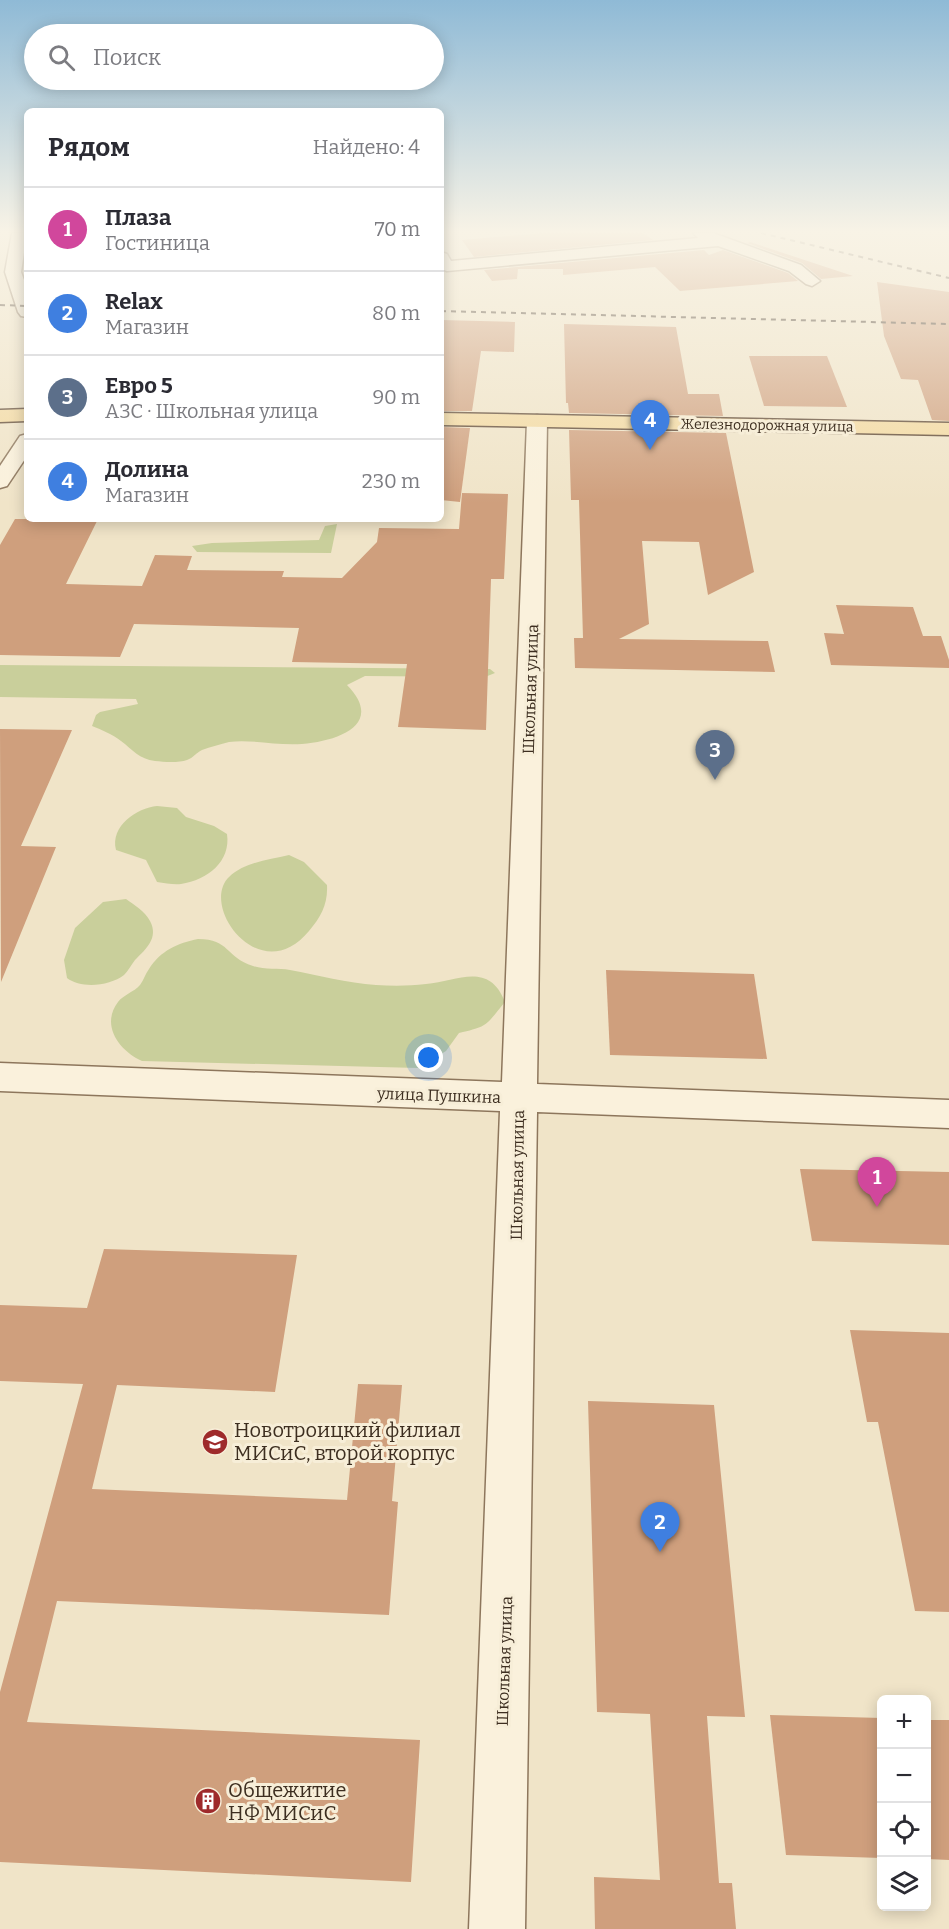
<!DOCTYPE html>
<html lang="ru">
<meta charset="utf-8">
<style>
body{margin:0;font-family:Bitter,serif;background:#f2f2f3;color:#2b2b33}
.controls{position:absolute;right:18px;bottom:18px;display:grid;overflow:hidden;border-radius:9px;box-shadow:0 3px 15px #0003}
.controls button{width:54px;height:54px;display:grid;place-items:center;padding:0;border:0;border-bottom:2px solid #e1e1e2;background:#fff;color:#2b2b33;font:30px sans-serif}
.you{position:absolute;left:429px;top:1058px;width:21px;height:21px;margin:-15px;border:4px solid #fff;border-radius:50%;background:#1a73e8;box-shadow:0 0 0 9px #1a73e833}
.badge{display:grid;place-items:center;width:39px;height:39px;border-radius:50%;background:#9e2a2b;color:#fff;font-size:20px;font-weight:700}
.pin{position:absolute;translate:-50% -50px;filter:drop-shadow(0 2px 3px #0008)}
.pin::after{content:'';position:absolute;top:32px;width:21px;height:18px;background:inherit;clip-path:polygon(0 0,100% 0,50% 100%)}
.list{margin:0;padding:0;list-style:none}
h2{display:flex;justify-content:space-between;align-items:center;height:78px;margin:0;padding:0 24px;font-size:26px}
h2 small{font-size:20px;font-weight:400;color:#7c7c81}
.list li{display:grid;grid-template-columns:39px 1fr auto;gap:18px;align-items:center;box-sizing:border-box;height:84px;padding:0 24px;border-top:2px solid #e1e1e2}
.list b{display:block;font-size:22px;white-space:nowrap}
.list p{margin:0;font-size:20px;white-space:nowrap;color:#7c7c81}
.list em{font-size:20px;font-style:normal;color:#7c7c81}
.icon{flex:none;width:33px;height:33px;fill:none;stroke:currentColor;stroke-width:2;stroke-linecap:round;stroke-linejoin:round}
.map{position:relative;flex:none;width:949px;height:1929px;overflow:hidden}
.search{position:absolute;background:#fff;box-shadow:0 3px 15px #0003;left:24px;top:24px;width:420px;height:66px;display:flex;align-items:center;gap:15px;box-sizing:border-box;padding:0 21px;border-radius:33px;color:#7c7c81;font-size:22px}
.panel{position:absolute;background:#fff;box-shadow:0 3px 15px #0003;left:24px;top:108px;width:420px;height:414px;border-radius:9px}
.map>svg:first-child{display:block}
.green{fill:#c9cf9b}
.building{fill:#cf9f7d}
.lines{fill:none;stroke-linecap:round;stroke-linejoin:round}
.minor-casing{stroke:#8d765c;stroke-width:3}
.major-casing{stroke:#5b4430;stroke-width:3}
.minor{fill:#faf1dc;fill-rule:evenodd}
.major{fill:#f3d9a0;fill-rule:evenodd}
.rail{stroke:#3d2e20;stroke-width:2;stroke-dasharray:5 5;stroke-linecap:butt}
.labels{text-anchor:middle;stroke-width:6;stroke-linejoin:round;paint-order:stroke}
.far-street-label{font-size:14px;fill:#3d2e20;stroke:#f7eed8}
.street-label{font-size:16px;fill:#3d2e20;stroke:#f7eed8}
.near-poi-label{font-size:20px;fill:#3d2e20;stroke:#f7eed8;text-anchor:start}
</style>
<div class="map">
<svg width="949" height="1929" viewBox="0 0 949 1929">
<rect width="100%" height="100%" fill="#f0e4c8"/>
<g class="green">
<polygon points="337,524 331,553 197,552 192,546 212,543 319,540 325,526"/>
<path d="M0 665 490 669 495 673 485 677 365 676 347 685C385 724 339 741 302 744 278 746 252 739 229 742 221 744 210 747 202 750 197 752 193 758 187 760 179 763 164 762 155 761 139 759 133 750 121 741 112 734 102 730 92 726L96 715 100 712 138 704 136 699 0 697Z"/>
<path d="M157 806 177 808 186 817 214 826 227 834C231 861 208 880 181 884 174 885 165 883 157 882L146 860 116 850C110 826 137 808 157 806Z"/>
<path d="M289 855 304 862 327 885C328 904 321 917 309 931 260 990 199 906 229 877 245 862 268 860 289 855Z"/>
<path d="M126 899C134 905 145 911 150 921 159 938 146 949 135 960 131 965 128 971 124 975 110 986 81 989 67 978L64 960 75 928 103 902Z"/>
<path d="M198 939C230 939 225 957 253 966 264 970 278 968 290 970 318 975 347 983 376 985 393 986 409 986 426 984 458 981 489 961 505 1002 485 1026 489 1026 459 1033L446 1051 418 1068 142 1061C120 1051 100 1026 118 1002 123 995 134 992 140 985 144 980 145 974 149 969 160 951 178 943 198 939Z"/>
</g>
<g class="building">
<polygon points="543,233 643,233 653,240 474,257 462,240"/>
<polygon points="750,242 853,276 821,279 802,263 747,243"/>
<polygon points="704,250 709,255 723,250 788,273 798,281 680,291 655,267 563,275 563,269 518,269 517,279 492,281 484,270"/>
<polygon points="877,282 949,292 949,421 932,420 918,380 901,379 884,336"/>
<polygon points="441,320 515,322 514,352 481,351 472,411 441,411"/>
<polygon points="564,324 676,327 688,394 719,394 723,416 569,413 568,403 566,403"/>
<polygon points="749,356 827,356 847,407 764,406"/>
<polygon points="441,427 470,428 460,502 441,500"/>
<polygon points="569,430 726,433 754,572 708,595 699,542 642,541 649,624 619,639 768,641 775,672 575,668 574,638 583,638 579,500 571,500"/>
<polygon points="462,493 508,494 504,579 491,579 486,730 398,727 407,664 292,662 299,628 134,624 120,657 0,655 0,545 15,519 98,519 66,584 142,586 155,555 192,556 187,570 284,571 282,577 342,578 377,542 379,528 459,529"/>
<polygon points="836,605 913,607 923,636 941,636 949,660 949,668 831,665 824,633 844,634"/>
<polygon points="0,729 72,730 21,846 56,847 1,982"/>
<polygon points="606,970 754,974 767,1059 610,1055"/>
<polygon points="800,1169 949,1172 949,1245 812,1241"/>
<polygon points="104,1249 297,1255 275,1392 117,1385 92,1489 347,1500 358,1384 402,1385 392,1501 398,1502 389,1615 57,1601 27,1722 420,1740 411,1882 0,1862 0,1692 83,1384 0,1381 0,1305 87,1308"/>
<polygon points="850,1330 949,1333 949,1612 915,1611 878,1422 867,1422"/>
<polygon points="588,1401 714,1405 745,1717 707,1716 719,1883 732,1883 736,1929 595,1929 594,1877 660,1880 650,1714 597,1712"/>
<polygon points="770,1715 882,1718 882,1858 786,1855"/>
<polygon points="927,1720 949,1720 949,1860 927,1859"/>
</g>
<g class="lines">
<defs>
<g id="minor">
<polygon points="12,233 27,233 21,272 27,288 27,317 21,316 18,312 5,272"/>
<polygon points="693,233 713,233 801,265 820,281 812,286 806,284 789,271 718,246 447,271 441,269 441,252 447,254 451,261 698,238"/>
<polygon points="537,415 544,417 547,421 537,1084 949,1100 949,1128 537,1112 525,1929 469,1929 500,1111 0,1091 0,1063 502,1082 527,421 530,417"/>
<polygon points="27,434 27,456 7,486 0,488 0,466 20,436"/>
</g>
<g id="major">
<polygon points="27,409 27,421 0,422 0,410"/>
<polygon points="441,413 949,423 949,435 441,425"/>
</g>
</defs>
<use href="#minor" class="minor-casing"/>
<use href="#major" class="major-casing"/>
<use href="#minor" class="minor"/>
<use href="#major" class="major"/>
<g class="rail">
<polyline points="761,233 949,278"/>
<polyline points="0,305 27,306"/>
<polyline points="441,311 949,324"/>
</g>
</g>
<linearGradient id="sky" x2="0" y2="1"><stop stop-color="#8fbad6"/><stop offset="0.46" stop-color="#f8f3e6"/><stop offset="1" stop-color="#f8f3e6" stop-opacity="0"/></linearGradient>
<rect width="949" height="503" fill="url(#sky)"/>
<defs>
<symbol id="university-disc" viewBox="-11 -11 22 22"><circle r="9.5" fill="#9e2a2b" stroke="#f7eed8"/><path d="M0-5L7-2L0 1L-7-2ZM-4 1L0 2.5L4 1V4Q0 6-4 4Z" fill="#fff"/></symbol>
<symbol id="building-disc" viewBox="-11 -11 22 22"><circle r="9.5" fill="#9e2a2b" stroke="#f7eed8"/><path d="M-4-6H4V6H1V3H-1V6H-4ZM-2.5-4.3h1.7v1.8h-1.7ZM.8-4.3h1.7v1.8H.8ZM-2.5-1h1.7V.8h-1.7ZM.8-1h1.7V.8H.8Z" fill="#fff"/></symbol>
</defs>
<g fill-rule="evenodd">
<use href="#university-disc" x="200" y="1427" width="30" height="30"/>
<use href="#building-disc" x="193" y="1786" width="30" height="30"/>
</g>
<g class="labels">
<g class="far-street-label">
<text transform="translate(767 425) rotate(1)" y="5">Железнодорожная улица</text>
</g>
<g class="street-label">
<text transform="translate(530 689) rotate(-88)" y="6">Школьная улица</text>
<text transform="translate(439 1095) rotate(2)" y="6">улица Пушкина</text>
<text transform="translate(517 1175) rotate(-89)" y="6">Школьная улица</text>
<text transform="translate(504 1661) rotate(-88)" y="6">Школьная улица</text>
</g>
<g class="near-poi-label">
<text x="234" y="1437">Новотроицкий филиал<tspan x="234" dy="23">МИСиС, второй корпус</tspan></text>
<text x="228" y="1797">Общежитие<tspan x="228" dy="23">НФ МИСиС</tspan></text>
</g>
</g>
</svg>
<div class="controls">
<button>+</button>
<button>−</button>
<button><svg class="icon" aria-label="locate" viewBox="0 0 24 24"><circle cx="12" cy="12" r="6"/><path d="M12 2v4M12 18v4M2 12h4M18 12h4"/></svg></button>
<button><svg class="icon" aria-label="layers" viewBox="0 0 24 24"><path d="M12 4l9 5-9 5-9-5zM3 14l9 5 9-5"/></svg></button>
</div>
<div class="you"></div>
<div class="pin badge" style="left:877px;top:1207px;background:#d1479c">1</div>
<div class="pin badge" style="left:660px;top:1552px;background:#3f7fe0">2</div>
<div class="pin badge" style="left:715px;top:780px;background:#5c6f8a">3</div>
<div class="pin badge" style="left:650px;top:450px;background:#3f7fe0">4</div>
<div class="search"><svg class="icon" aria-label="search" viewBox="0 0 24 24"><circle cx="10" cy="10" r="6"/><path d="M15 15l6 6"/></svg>Поиск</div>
<section class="panel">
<h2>Рядом<small>Найдено: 4</small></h2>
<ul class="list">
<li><span class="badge" style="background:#d1479c">1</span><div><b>Плаза</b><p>Гостиница</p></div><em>70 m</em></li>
<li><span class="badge" style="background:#3f7fe0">2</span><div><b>Relax</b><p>Магазин</p></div><em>80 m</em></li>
<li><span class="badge" style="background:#5c6f8a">3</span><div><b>Евро 5</b><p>АЗС · Школьная улица</p></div><em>90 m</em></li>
<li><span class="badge" style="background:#3f7fe0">4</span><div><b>Долина</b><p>Магазин</p></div><em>230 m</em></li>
</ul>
</section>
</div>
